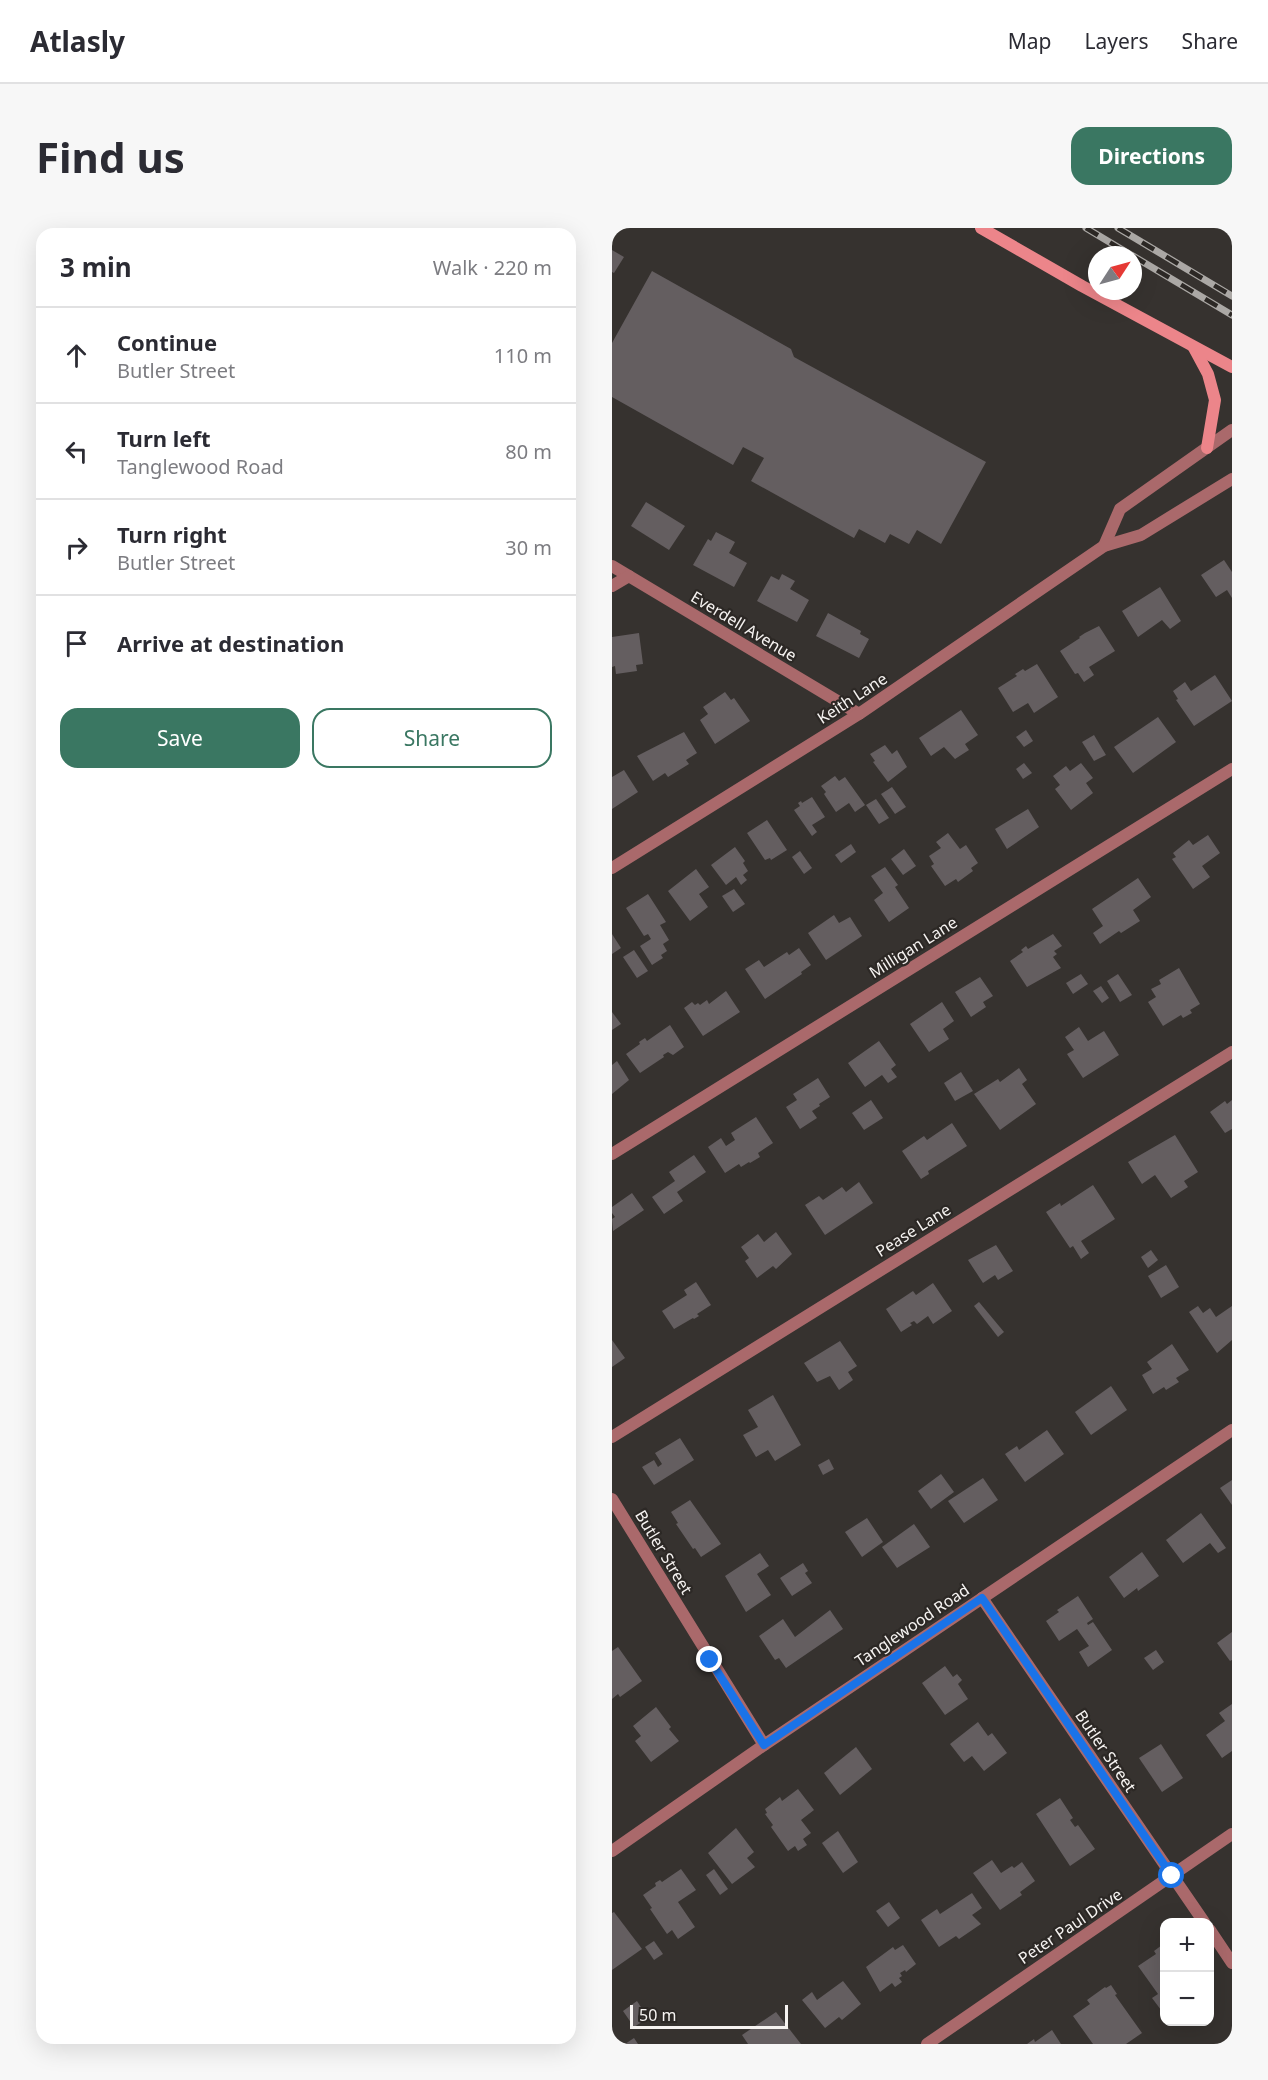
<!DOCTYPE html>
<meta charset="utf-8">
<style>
body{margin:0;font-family:"Noto Sans",sans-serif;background:#f7f7f7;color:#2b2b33}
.controls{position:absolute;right:18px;bottom:18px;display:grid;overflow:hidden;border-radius:12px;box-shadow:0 6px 24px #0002}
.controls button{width:54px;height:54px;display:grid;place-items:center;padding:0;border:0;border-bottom:2px solid #e1e1e2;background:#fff;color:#2b2b33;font:30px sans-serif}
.compass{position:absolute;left:476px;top:18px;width:54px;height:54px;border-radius:50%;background:#fff;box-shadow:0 6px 24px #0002;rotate:54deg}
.scale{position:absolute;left:18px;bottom:15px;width:158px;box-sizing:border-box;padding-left:6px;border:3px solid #f6f3f1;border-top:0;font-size:16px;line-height:21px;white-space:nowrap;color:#f6f3f1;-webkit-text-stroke:4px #2c2825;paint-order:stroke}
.stop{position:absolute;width:18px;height:18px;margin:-14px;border:4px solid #1a73e8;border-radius:50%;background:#fff}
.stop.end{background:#1a73e8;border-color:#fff;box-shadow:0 2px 6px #0008}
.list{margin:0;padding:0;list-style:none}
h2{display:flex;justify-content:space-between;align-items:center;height:78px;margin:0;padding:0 24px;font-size:26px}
h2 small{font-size:20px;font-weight:400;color:#7c7c81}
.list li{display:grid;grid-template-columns:39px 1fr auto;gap:18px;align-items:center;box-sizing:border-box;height:96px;padding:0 24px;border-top:2px solid #e1e1e2}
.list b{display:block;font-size:22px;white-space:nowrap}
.list p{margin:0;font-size:20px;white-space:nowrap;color:#7c7c81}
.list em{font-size:20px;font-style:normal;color:#7c7c81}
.actions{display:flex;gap:12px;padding:18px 24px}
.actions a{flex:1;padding:14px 0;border:2px solid #3a7762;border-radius:18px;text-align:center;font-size:21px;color:#3a7762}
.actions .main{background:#3a7762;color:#fff}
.icon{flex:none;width:33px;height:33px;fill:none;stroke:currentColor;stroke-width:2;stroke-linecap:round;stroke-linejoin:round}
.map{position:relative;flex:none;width:620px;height:1816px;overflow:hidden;border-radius:18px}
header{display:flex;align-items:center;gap:36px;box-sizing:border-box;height:84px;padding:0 30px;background:#fff;border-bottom:2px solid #e1e1e2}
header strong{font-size:28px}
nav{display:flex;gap:33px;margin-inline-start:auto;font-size:21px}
.intro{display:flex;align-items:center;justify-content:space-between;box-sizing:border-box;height:144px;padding:0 36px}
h1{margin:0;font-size:42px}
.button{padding:15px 27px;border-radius:18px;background:#3a7762;color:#fff;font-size:21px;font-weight:700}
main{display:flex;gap:36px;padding:0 36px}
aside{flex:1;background:#fff;border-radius:18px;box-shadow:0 6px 24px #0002}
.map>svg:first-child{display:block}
.building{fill:#645e60}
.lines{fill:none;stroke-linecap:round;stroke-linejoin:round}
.street{stroke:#aa696b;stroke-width:12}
.secondary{stroke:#ec858a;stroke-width:12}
.rail-casing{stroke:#aba8a5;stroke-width:7}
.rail{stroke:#2c2825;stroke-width:4.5;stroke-dasharray:14;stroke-linecap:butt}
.route{stroke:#1a73e8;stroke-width:8}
.labels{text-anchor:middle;stroke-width:4.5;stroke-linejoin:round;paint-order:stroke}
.street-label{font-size:16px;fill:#f6f3f1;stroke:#2c2825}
</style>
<header>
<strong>Atlasly</strong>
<nav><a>Map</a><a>Layers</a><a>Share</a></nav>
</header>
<div class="intro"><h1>Find us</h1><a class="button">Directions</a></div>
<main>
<aside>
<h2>3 min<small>Walk · 220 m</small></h2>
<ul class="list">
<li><svg class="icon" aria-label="ahead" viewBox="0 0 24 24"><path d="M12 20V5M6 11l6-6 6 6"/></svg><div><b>Continue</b><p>Butler Street</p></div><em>110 m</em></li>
<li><svg class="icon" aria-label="left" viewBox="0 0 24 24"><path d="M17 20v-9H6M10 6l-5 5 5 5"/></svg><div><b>Turn left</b><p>Tanglewood Road</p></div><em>80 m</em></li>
<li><svg class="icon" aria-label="right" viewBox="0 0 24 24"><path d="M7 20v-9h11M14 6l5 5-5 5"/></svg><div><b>Turn right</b><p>Butler Street</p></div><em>30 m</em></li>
<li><svg class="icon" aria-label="arrive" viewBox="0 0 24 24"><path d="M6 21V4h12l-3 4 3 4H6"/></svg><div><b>Arrive at destination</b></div></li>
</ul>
<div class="actions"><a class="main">Save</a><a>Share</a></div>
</aside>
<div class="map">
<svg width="620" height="1816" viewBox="0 0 620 1816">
<rect width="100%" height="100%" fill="#36322f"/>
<g class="building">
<polygon points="0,22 12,29 2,45 0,44"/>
<polygon points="40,43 179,121 182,129 374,234 329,316 305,302 297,316 278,306 273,315 247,301 242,310 139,253 152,230 131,219 121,237 0,169 0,115"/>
<polygon points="34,274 73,298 57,322 19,298"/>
<polygon points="104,304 123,314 117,325 135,335 122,359 81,337 96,311 99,313"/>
<polygon points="612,332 620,344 620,370 615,362 604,369 589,347"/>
<polygon points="170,346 183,353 178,361 197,372 185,394 145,373 159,348 167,352"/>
<polygon points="548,359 569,393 558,401 550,392 526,409 510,383"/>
<polygon points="216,385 249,403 248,406 257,411 247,430 204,408"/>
<polygon points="487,398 503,423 477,439 482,447 472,454 466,445 463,446 448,423 468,410 467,409 473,405"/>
<polygon points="27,405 31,436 24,437 25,443 4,446 3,438 0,439 0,409"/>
<polygon points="425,436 446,469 422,485 416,475 401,484 386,460 405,448 403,446 411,441 413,443"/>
<polygon points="603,447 620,473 582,498 564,472 566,471 561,463 573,454 579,463"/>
<polygon points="113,464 119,472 122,470 138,493 103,516 88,492 96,486 91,479"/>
<polygon points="349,482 366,507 353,516 357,522 343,531 332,519 319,528 307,510"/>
<polygon points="546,489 564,514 521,545 502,519"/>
<polygon points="414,502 421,513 412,519 404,509"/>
<polygon points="72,504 85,525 74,532 77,536 56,549 53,545 41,553 25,528"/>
<polygon points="482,507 494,527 482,533 470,514"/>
<polygon points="273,517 280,526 285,522 295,539 276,554 261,534 263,533 258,526"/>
<polygon points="412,535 420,545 411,551 404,541"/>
<polygon points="469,535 481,550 474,555 481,565 459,582 443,561 448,557 441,548 454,538 458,543"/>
<polygon points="12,542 26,564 0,581 0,549"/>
<polygon points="223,548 227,553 233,549 253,577 243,584 237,575 224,584 212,566 214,564 209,558"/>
<polygon points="280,559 294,579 283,586 269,566"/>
<polygon points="200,569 213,589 200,597 205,604 200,608 182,582 188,578 186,575 189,573 190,575"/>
<polygon points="264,571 277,590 267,596 254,577"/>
<polygon points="416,581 427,599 395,621 383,601"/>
<polygon points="155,592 175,622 159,632 158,630 153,632 135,605"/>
<polygon points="336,605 348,621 354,617 366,635 359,640 361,643 346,654 344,651 333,658 319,638 322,636 317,628 329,620 324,614"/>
<polygon points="596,607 608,625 590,638 598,649 581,661 560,631 564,629 561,625 577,612 581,617"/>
<polygon points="239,616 244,624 229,635 223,627"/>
<polygon points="123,619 133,633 131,635 136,643 131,647 135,652 129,657 124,649 114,657 99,637"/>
<polygon points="292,621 304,638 291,647 279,631"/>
<polygon points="188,623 200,640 192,646 180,629"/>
<polygon points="273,639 286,657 283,659 297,680 277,694 262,672 271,665 259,648"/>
<polygon points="84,641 97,659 87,666 96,679 78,693 56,663"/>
<polygon points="526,650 539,669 521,682 528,693 509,705 507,703 488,716 481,705 491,698 480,681"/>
<polygon points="122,661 133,676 121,684 110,668"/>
<polygon points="36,666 54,694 48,697 57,712 51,716 55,723 49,727 51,730 40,737 28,718 39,711 36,706 32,708 14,680"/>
<polygon points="222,687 227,695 238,689 250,708 214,732 196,705"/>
<polygon points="0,706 9,720 0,726"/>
<polygon points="441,706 450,718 442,723 445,726 441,729 449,740 415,759 398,733 411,724 409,722 414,718 416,721"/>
<polygon points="187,720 199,737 189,744 190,746 153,771 133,741 147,732 152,739 175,724 177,727"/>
<polygon points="22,722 36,743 25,750 11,729"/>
<polygon points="567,740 588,776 578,782 580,785 571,790 569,787 551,798 536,774 544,769 539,761 549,756 547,752"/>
<polygon points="469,746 476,756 461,766 454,755"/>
<polygon points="506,746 520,767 508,774 495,753"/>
<polygon points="368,749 381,768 371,774 374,779 359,789 343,764"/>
<polygon points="489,758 497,770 490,775 481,763"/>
<polygon points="114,763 128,784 91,808 72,780 80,774 83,777 86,775 88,777 95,772 97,776"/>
<polygon points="330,774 342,793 331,801 337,811 317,824 298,796"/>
<polygon points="0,784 9,796 0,802"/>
<polygon points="58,797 72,819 61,827 56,824 51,827 52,829 28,845 14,826 28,816 27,814 33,810 35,813"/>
<polygon points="467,799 476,813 492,803 507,827 471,850 455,826 462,822 453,809"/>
<polygon points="267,813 284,837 279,841 285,849 276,855 270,847 253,859 236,835"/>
<polygon points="5,833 17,852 0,866 0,837"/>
<polygon points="407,840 415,852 410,856 424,876 388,902 362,866 386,851 388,854"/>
<polygon points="349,844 361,863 343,873 332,855"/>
<polygon points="206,850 218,869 207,876 208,878 200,883 205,890 188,901 174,879 185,872 181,866"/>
<polygon points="259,872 271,890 252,902 240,885"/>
<polygon points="620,872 620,901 613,905 598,884 613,873 615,876"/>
<polygon points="144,889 161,915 146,925 148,929 138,935 137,934 129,939 127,936 113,945 96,919 109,910 114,918 123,912 119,905"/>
<polygon points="340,895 355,918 316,943 317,946 309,951 290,923 312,908 315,912"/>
<polygon points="563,907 586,944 572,953 576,959 559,970 543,947 530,956 516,934"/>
<polygon points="82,927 94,944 65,964 71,973 52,986 40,969 63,953 57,944"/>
<polygon points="247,954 261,975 213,1007 193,977 207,968 211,972 230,959 234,964"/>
<polygon points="481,957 503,991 469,1013 477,1025 469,1031 461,1018 458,1020 434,984 448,975 449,978"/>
<polygon points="20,965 32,982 1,1003 0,991 3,989 0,985 0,979"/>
<polygon points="164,1004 180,1026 164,1041 161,1038 145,1050 133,1033 137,1030 129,1019 146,1006 152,1014"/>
<polygon points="384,1017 401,1043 386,1052 383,1047 371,1055 356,1032"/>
<polygon points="539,1022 546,1032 536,1040 529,1029"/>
<polygon points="554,1037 567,1059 549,1070 536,1048"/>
<polygon points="84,1054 99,1077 85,1086 87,1088 82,1091 81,1090 62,1101 50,1083 75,1067 72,1062"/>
<polygon points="321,1055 340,1083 321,1096 316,1088 305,1096 302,1093 298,1095 300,1097 289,1104 274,1081 301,1063 304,1067"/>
<polygon points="367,1074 392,1104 386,1109 362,1078"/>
<polygon points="586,1078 591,1085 598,1080 604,1089 620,1078 620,1112 605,1125 577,1084"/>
<polygon points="0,1112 13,1130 0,1139"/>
<polygon points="228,1113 245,1138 236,1144 241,1152 227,1162 218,1148 205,1154 192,1135"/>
<polygon points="560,1116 577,1142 564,1150 567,1154 554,1162 552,1159 541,1166 530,1147 540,1141 535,1134"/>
<polygon points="499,1158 515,1182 479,1207 463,1184"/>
<polygon points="161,1167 189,1217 163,1233 156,1222 144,1229 131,1207 146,1199 136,1182"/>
<polygon points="435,1202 452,1226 413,1254 393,1226 405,1218 407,1222"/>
<polygon points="68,1210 82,1232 42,1257 30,1239 42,1232 46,1239 50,1236 43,1225"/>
<polygon points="217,1231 222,1241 211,1247 206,1237"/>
<polygon points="329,1246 342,1264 319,1281 306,1263"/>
<polygon points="371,1250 386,1272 352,1295 336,1273"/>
<polygon points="620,1252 620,1277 608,1260"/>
<polygon points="78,1272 109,1316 89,1329 83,1320 81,1321 64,1296 66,1295 59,1284"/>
<polygon points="589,1285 614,1320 606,1325 598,1315 571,1335 554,1312"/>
<polygon points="255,1290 271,1314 250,1329 233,1304"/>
<polygon points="302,1296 318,1319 285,1340 270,1319"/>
<polygon points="530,1324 547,1348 526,1363 525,1360 512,1370 497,1349"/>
<polygon points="148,1325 157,1338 145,1346 159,1367 134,1384 113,1348"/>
<polygon points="191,1335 196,1343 193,1345 200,1355 180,1368 168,1350"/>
<polygon points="466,1368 481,1391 475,1395 476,1397 481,1394 500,1422 476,1439 467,1424 477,1418 465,1401 447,1413 434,1393 447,1384 445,1382"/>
<polygon points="218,1382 231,1401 174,1440 167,1430 163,1432 147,1408 171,1391 183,1409"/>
<polygon points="620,1404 620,1432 618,1433 605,1415"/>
<polygon points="6,1419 30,1453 8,1469 6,1466 0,1471 0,1423"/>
<polygon points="544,1422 552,1434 541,1442 532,1430"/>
<polygon points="333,1438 341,1449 345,1446 350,1452 346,1456 356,1471 333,1487 310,1455"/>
<polygon points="620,1476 620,1523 610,1530 594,1507 613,1493 607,1485"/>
<polygon points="44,1479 59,1499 57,1501 67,1513 39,1534 23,1513 29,1508 21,1498"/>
<polygon points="366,1494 376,1508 380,1505 395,1525 372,1543 360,1528 352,1534 338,1516"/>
<polygon points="549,1516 571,1550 550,1564 527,1530"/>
<polygon points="244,1519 260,1541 228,1567 212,1545"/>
<polygon points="186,1561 202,1582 189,1592 199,1605 191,1611 195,1617 186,1623 183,1618 176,1623 159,1599 161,1597 153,1586 155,1585 153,1581 168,1569 170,1573"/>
<polygon points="448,1570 461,1590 458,1592 463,1599 466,1597 483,1621 458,1638 424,1586"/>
<polygon points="124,1600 142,1624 135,1630 143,1639 120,1656 96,1625"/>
<polygon points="226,1603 246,1634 231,1645 210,1615"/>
<polygon points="380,1632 389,1645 400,1638 402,1640 410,1634 423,1653 408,1664 410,1667 388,1682 361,1645"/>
<polygon points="69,1641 84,1662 66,1674 83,1699 66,1711 60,1702 55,1706 38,1681 40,1680 31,1667 44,1658 43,1655 48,1652 50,1654"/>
<polygon points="102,1641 116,1661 108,1667 94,1647"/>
<polygon points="360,1665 370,1680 360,1687 369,1696 347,1711 344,1708 327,1719 309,1692 325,1681 328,1686"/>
<polygon points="277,1674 288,1690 276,1699 264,1683"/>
<polygon points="2,1684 30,1721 0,1742 0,1685"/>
<polygon points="42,1713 51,1726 42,1732 33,1719"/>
<polygon points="291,1717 304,1736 294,1744 293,1742 288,1745 290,1748 287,1750 290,1754 283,1759 280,1755 268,1764 254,1739 281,1719 283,1722"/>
<polygon points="550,1717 552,1721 552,1779 549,1782 540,1770 546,1766 526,1738 544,1726 542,1723"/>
<polygon points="231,1753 249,1776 230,1792 227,1789 213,1800 190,1772 200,1764 205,1772"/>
<polygon points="499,1757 505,1766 503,1767 530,1805 514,1816 481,1816 461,1788 478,1776 475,1772 493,1759 494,1760"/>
<polygon points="25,1773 36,1790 22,1799 11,1783"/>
<polygon points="164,1784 189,1816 136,1816 130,1807"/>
<polygon points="440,1802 449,1816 415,1816 422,1811 423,1814"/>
<polygon points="22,1810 26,1816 13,1816"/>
</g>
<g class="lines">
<g class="street">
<polyline points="492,318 508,281 620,202"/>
<polyline points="0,338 247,486"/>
<polyline points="0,358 17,348"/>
<polyline points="0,640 247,486 492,318 529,307 620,251"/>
<polyline points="0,926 620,541"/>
<polyline points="0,1209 620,824"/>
<polyline points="0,1271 152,1517"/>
<polyline points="370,1370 592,1694"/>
<polyline points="0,1623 152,1517 620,1202"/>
<polyline points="598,1702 620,1735"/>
<polyline points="315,1816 620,1606"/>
</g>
<g class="secondary">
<polyline points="369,0 470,58 620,139"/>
<polyline points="582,120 596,146 603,172 595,220"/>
</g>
<defs>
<g id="rail">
<polyline points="474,0 519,27"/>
<polyline points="506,0 620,68"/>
<polyline points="521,28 620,87"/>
</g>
</defs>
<use href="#rail" class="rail-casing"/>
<use href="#rail" class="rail"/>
</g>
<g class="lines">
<polyline class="route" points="98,1432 152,1517 370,1370 560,1648"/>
</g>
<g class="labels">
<g class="street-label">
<text transform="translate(132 398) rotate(31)" y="6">Everdell Avenue</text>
<text transform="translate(240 470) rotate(-33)" y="6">Keith Lane</text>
<text transform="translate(301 719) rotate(-32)" y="6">Milligan Lane</text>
<text transform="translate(301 1002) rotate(-32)" y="6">Pease Lane</text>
<text transform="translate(52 1324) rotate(59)" y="6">Butler Street</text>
<text transform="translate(300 1397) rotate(-34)" y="6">Tanglewood Road</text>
<text transform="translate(494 1523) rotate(56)" y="6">Butler Street</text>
<text transform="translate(458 1698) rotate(-34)" y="6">Peter Paul Drive</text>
</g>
</g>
</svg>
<div class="controls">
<button>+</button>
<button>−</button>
</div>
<svg class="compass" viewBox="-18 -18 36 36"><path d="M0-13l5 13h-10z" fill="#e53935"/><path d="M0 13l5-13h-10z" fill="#7c7c81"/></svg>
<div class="scale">50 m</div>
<div class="stop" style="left:560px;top:1648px"></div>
<div class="stop end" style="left:98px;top:1432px"></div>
</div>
</main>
